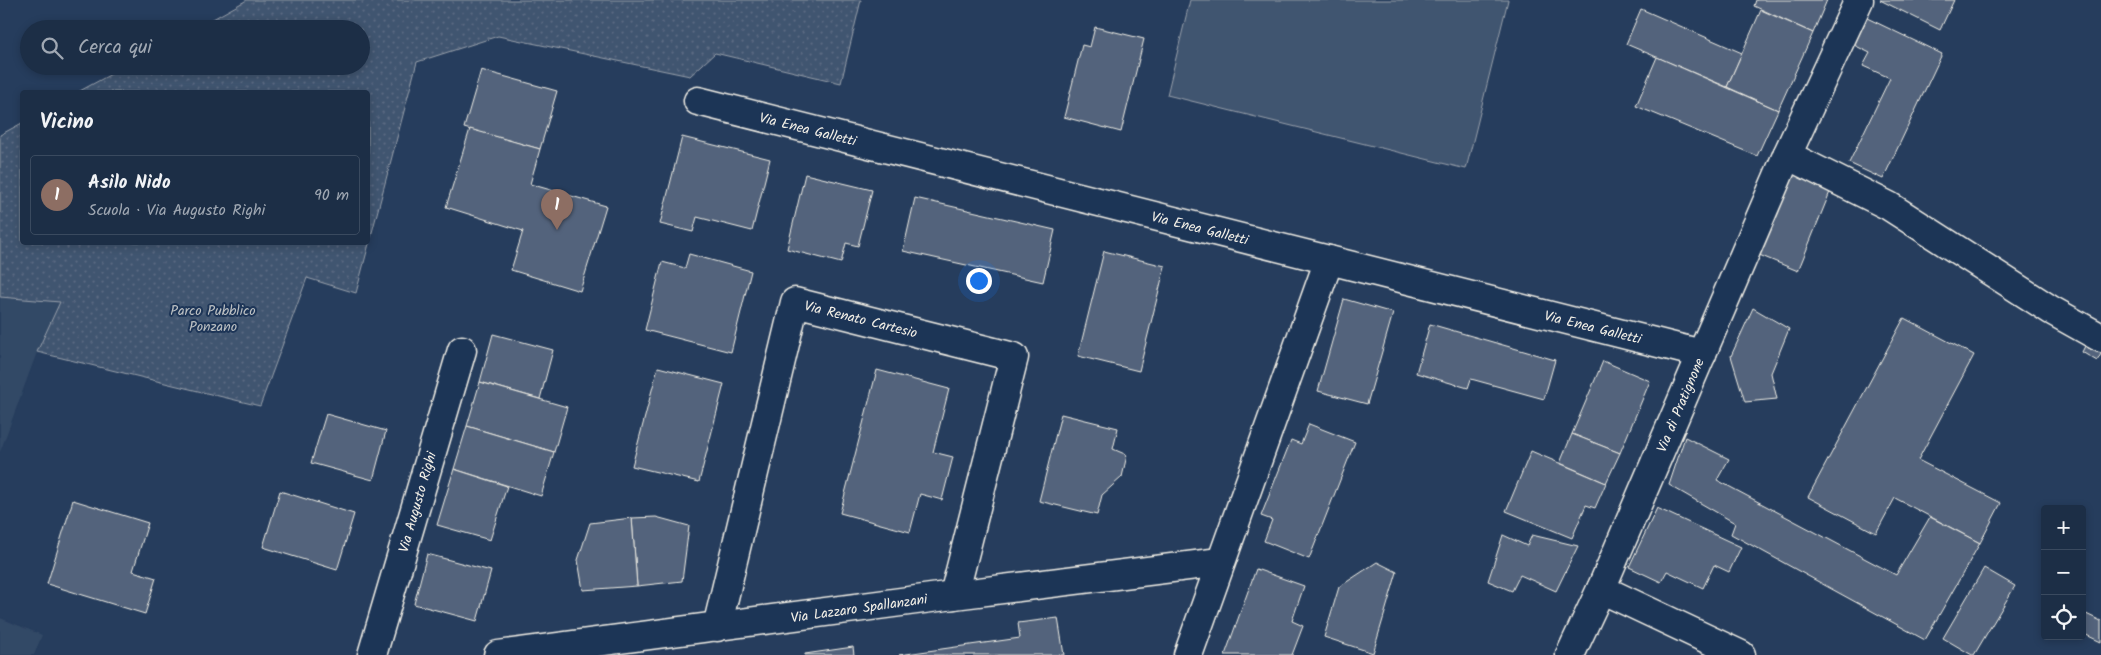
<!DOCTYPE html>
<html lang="it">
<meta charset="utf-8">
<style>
body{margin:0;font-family:Kalam,sans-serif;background:#293a51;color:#f1f3f6}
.controls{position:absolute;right:15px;bottom:15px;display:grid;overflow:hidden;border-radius:5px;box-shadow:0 2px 8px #0003}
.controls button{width:45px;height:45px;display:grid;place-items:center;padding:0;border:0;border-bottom:1px solid #3a4a5f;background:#1c2e46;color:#f1f3f6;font:25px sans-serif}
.you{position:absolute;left:978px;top:280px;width:18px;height:18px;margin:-12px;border:4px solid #fff;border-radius:50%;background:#1a73e8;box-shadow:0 0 0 8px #1a73e833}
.badge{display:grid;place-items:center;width:32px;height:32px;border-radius:50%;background:#8abfa5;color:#fff;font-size:16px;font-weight:700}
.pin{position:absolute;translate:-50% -41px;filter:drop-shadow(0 1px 2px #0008)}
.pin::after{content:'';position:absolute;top:26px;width:18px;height:15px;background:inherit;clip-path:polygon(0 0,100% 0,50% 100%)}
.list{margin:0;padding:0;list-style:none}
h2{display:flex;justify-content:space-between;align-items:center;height:65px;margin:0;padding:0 20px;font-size:21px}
h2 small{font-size:16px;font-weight:400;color:#a0a8b3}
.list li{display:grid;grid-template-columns:32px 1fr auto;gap:15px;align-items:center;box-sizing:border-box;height:80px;margin:0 10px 10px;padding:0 10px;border:1px solid #3a4a5f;border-radius:5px}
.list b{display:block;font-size:19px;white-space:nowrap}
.list p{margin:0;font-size:16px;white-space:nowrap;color:#a0a8b3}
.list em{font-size:16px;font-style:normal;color:#a0a8b3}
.icon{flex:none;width:28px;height:28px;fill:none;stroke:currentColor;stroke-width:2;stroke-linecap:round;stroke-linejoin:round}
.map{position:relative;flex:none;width:2101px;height:655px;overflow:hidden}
.search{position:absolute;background:#1c2e46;box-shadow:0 2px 8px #0003;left:20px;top:20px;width:350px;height:55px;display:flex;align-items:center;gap:12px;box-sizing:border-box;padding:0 18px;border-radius:28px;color:#a0a8b3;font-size:19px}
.panel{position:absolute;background:#1c2e46;box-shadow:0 2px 8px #0003;left:20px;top:90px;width:350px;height:155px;border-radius:5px}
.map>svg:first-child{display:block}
.built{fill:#334966}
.park{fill:url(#park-dots);stroke:#9aa2ac}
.garden{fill:#40546f;stroke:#9aa2ac}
.building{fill:#52647b;stroke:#f4f1e8}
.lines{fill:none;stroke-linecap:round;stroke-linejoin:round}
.minor-casing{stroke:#f4f1e8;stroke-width:31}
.minor{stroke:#1d3557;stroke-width:28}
.labels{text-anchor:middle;stroke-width:4;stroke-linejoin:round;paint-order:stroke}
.street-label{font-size:14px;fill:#f4f1e8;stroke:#1d3557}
.park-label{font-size:14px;fill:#bec2c4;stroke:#1d3557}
</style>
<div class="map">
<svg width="2101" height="655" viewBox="0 0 2101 655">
<defs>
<pattern id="park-dots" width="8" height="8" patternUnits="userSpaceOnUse" patternTransform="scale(1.25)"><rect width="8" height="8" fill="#40546f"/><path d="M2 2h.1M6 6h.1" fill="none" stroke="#5c6d84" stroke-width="1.8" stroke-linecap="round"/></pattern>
</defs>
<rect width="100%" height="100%" fill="#263d5d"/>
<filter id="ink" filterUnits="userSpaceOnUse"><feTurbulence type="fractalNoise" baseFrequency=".02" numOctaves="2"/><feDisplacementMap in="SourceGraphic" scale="10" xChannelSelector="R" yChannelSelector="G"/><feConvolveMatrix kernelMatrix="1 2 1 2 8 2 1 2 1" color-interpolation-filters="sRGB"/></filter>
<g filter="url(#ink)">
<g class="built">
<polygon points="0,297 60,302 37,352 0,452"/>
<polygon points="0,618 42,635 34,655 0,655"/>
</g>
<polygon class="park" points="247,0 861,0 841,83 715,53 690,76 498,36 417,62 356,293 307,278 260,406 37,352 60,302 0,297 0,135 22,123 22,242 368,242 368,92 78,92 126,66 361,66 361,29 195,29"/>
<polygon class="garden" points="1190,0 1508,0 1466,169 1167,95"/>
<g class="building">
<polygon points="1756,0 1827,0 1813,33 1754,6"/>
<polygon points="1880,0 1954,0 1940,30"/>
<polygon points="1641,9 1742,53 1727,87 1626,44"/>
<polygon points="1761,10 1813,33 1778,110 1727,87"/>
<polygon points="1867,18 1942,54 1883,179 1849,163 1890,78 1863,66 1870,53 1854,45"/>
<polygon points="1095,27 1144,39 1121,132 1064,117 1082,45 1090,47"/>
<polygon points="1657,57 1778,110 1757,156 1636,106"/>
<polygon points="481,70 557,91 540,149 464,128"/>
<polygon points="470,129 540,149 530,184 606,206 580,291 511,270 523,231 446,207"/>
<polygon points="682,137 770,159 752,231 697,217 693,232 660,224"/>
<polygon points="1786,168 1832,187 1798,271 1752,252"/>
<polygon points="805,174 872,190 858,246 846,243 841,263 787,249"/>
<polygon points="915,198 1055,230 1043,282 903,251"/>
<polygon points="1104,251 1165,266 1139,371 1078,356"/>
<polygon points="689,254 751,271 731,352 645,330 662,262 685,268"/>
<polygon points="1344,299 1393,313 1367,404 1318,391"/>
<polygon points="1753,308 1789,329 1771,373 1777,399 1745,402 1731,356"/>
<polygon points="1904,318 1974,355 1918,460 2001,503 1980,543 1895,498 1876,533 1808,497"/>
<polygon points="1430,324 1555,360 1544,399 1471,379 1468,388 1416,373"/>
<polygon points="493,334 553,350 540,399 480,382"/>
<polygon points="2090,336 2101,343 2101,354 2097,361 2082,352"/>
<polygon points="1603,361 1650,381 1620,453 1572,434"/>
<polygon points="658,367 724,384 699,482 632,466"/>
<polygon points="877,370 949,389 933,452 953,457 942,500 920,494 910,532 840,513"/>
<polygon points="480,382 567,407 554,452 467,426"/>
<polygon points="326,414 386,431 373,480 311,463"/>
<polygon points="1061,414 1118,428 1113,449 1127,455 1122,477 1102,495 1097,515 1039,501"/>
<polygon points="1309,424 1355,442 1309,559 1264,541 1272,520 1261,516 1291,440 1301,444"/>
<polygon points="467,426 554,452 541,496 454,469"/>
<polygon points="1572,434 1620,453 1606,483 1560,463"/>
<polygon points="1685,437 1729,459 1717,480 1896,575 1930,517 1980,543 1925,640 1731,534 1735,523 1669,485"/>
<polygon points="1531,451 1606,483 1595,508 1586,505 1572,538 1506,511"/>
<polygon points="454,469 507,486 490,540 437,525"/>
<polygon points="280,491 354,514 337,570 263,547"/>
<polygon points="73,500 148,523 133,571 156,578 145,614 47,584"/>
<polygon points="1657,508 1741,547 1729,572 1714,565 1703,588 1667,571 1661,582 1629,567"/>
<polygon points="656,517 689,526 682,581 637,586 632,518"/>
<polygon points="632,518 637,586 583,590 578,560 590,523"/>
<polygon points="1503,535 1527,546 1532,535 1578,546 1556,591 1520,575 1512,591 1488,581"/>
<polygon points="427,554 491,571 477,621 414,604"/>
<polygon points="1377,562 1397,572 1373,653 1324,637 1339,587"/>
<polygon points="1984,568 2015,586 1974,655 1972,655 1943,638"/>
<polygon points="1256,569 1304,586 1292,621 1303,626 1292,655 1225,655"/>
<polygon points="2082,612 2101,621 2101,642 2082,633"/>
<polygon points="1058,618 1064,655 899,655 1020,638 1018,623"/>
<polygon points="853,647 854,655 805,655 805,654"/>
</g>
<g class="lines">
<defs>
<g id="minor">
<polyline points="698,101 1702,354"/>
<polyline points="1787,155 1889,206 2051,310 2101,338"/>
<polyline points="1601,589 1741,655"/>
<polyline points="717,627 795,302 1014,357 954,595"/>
<polyline points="372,655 462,350"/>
<polyline points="498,655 954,595 1220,562"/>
<polyline points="1188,655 1329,260"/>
<polyline points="1570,655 1601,589 1787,155 1859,0"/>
</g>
</defs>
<use href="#minor" class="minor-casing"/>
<use href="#minor" class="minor"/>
</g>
</g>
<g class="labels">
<g class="street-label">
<text transform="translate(808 129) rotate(14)" y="5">Via Enea Galletti</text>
<text transform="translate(1200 228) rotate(14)" y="5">Via Enea Galletti</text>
<text transform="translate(861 319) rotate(14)" y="5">Via Renato Cartesio</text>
<text transform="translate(1593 327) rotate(14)" y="5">Via Enea Galletti</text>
<text transform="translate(1680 405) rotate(-67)" y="5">Via di Pratignone</text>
<text transform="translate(417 502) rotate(-74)" y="5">Via Augusto Righi</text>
<text transform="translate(859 608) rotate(-8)" y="5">Via Lazzaro Spallanzani</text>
</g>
<g class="park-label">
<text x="213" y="315">Parco Pubblico<tspan x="213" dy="16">Ponzano</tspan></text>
</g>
</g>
</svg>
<div class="controls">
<button>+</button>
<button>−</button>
<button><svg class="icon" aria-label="locate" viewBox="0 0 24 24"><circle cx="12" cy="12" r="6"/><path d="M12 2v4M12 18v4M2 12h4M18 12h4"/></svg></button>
</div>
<div class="you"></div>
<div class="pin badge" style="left:557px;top:230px;background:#8d6e63">1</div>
<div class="search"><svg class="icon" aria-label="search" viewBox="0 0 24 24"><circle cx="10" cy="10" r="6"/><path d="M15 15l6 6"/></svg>Cerca qui</div>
<section class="panel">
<h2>Vicino<small></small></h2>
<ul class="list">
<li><span class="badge" style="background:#8d6e63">1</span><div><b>Asilo Nido</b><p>Scuola · Via Augusto Righi</p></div><em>90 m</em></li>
</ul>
</section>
</div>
